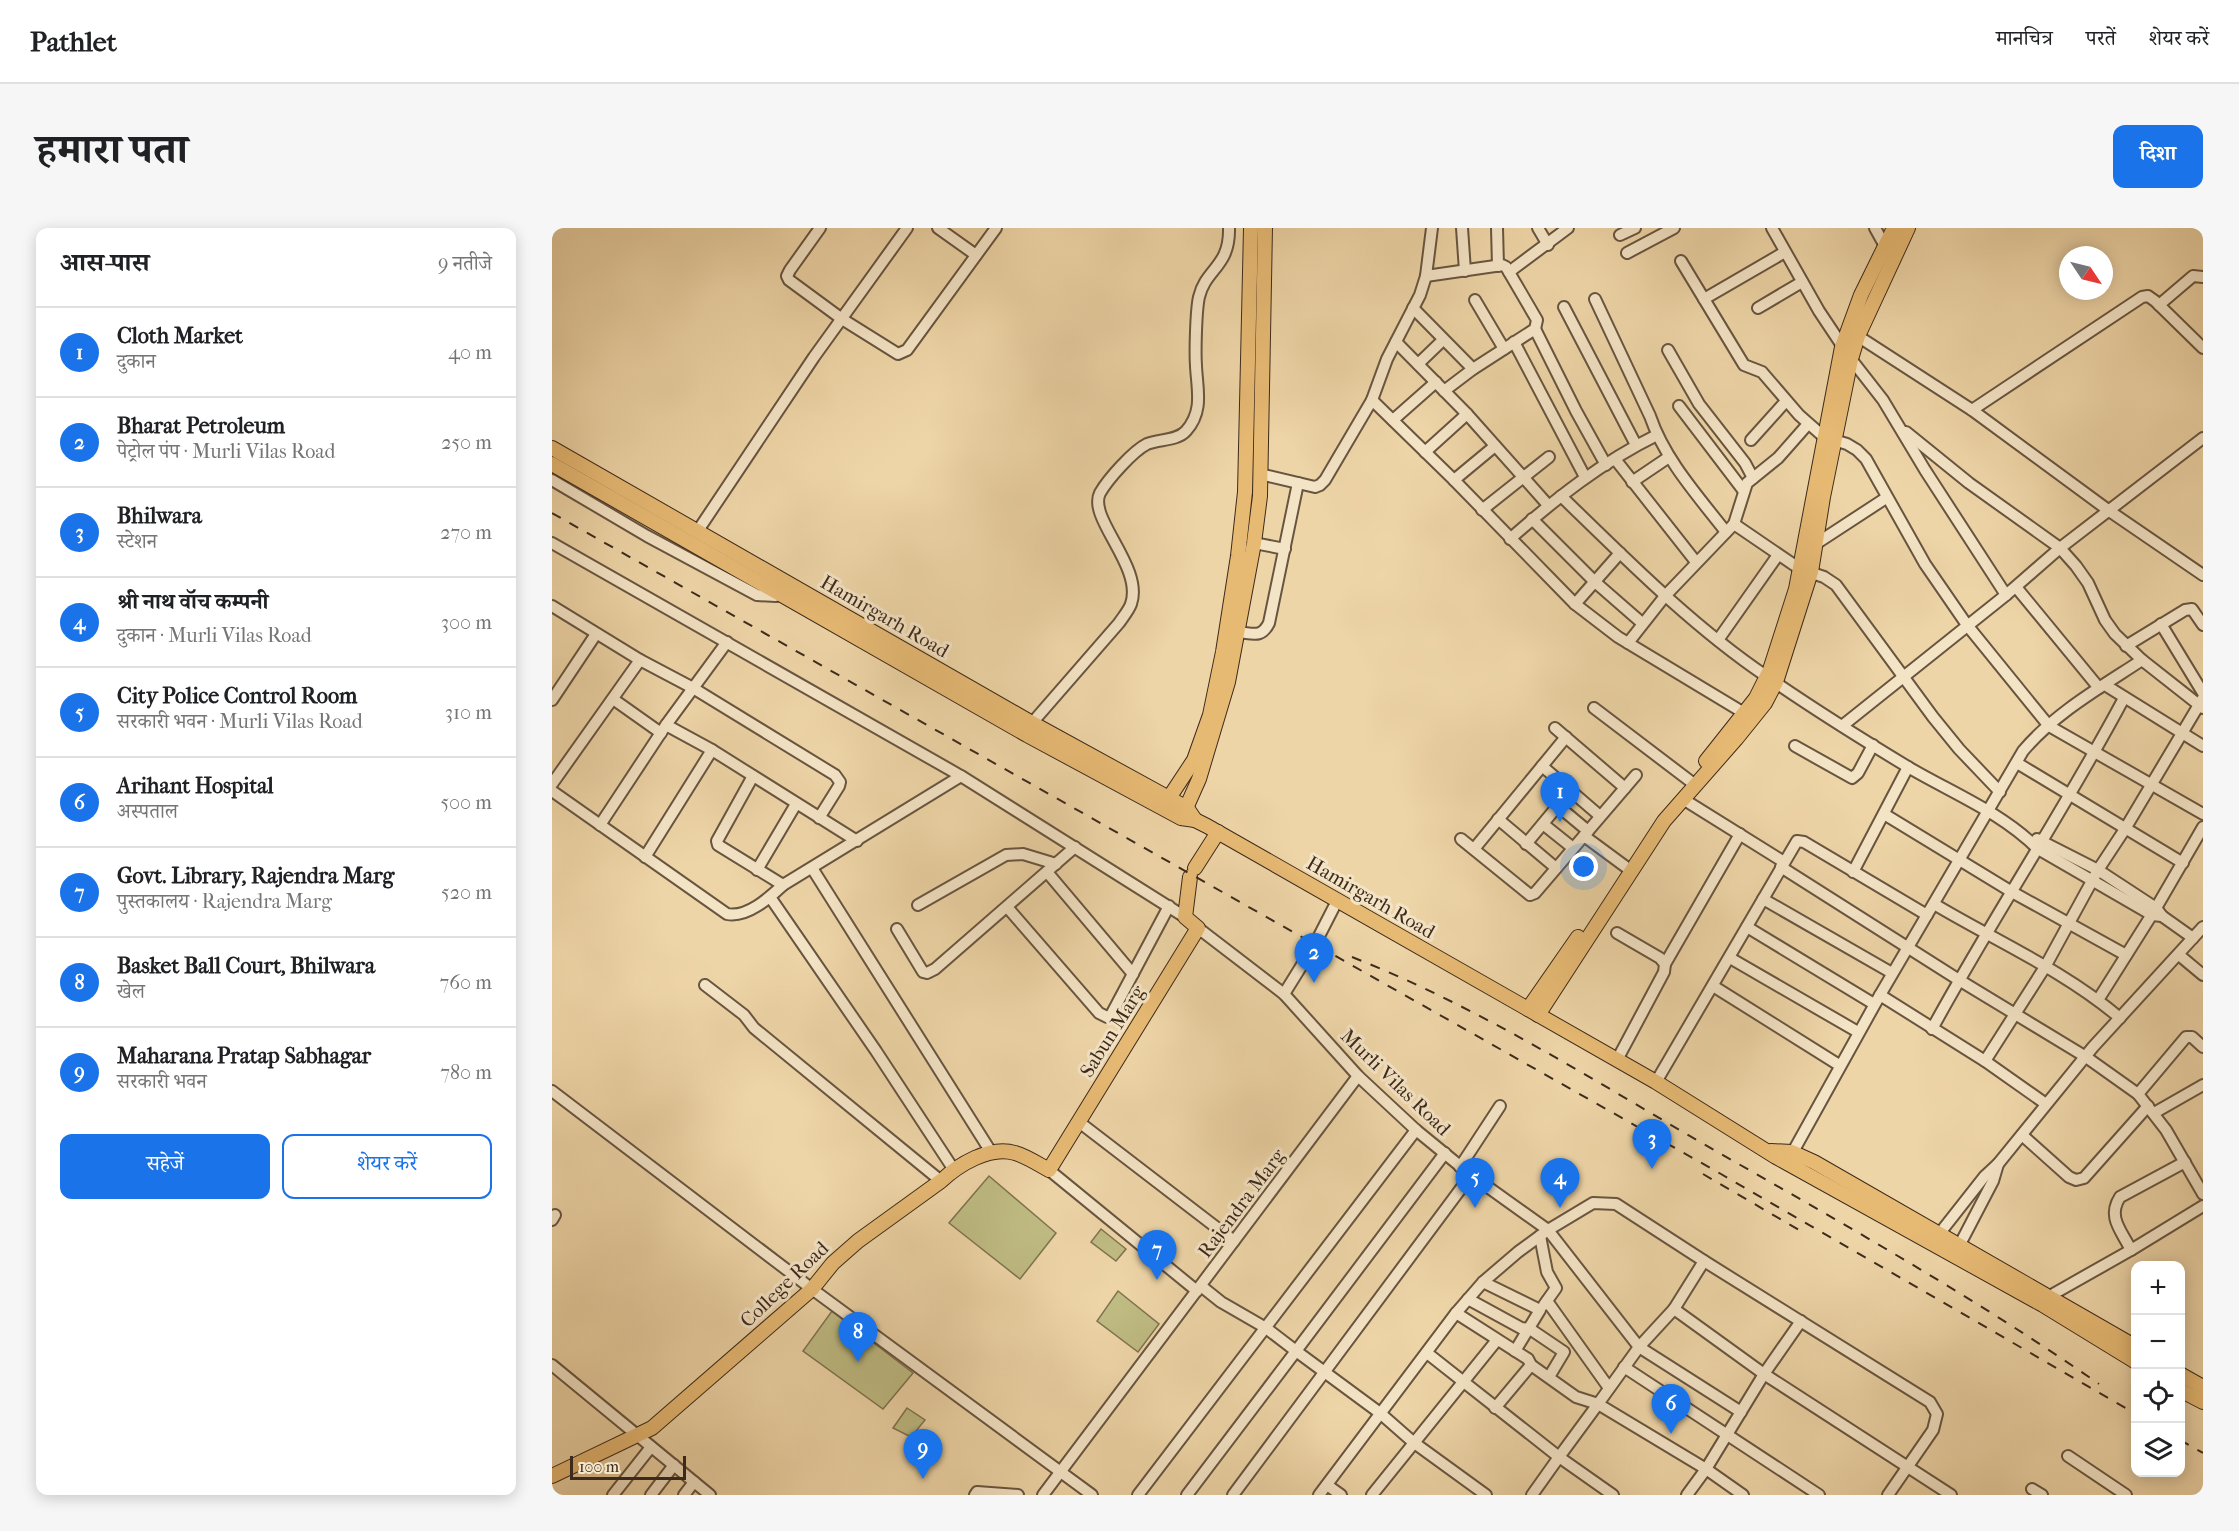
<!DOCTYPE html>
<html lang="hi">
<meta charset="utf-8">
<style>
body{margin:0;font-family:"IM FELL French Canon","Noto Serif Devanagari",serif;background:#f6f6f6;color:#202124}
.controls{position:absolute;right:18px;bottom:18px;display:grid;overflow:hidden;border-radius:12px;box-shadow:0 3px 15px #0003}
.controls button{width:54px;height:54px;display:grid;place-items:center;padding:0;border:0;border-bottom:2px solid #e0e0e0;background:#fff;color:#202124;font:30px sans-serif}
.compass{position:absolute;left:1507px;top:18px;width:54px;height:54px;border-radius:50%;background:#fff;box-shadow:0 3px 15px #0003;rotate:125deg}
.scale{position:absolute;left:18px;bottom:15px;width:116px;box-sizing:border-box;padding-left:6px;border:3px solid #3c2a1d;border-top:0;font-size:16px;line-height:21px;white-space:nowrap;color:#3c2a1d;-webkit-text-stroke:4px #f4e4c6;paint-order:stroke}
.you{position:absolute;left:1032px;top:639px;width:21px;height:21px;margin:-15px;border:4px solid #fff;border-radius:50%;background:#1a73e8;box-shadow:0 0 0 9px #1a73e833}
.badge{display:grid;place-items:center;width:39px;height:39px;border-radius:50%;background:#1a73e8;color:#fff;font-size:20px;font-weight:700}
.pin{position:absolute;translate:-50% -50px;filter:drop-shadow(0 2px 3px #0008)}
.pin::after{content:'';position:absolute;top:32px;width:21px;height:18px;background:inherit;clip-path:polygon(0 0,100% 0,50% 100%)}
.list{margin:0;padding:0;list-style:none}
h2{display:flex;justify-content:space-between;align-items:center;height:78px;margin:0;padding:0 24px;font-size:26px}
h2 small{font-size:20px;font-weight:400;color:#757577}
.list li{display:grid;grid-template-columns:39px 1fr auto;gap:18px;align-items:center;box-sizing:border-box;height:90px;padding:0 24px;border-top:2px solid #e0e0e0}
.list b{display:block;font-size:22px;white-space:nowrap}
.list p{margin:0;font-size:20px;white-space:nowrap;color:#757577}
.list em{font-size:20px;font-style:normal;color:#757577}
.actions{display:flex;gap:12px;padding:18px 24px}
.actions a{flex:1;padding:14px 0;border:2px solid #1a73e8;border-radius:12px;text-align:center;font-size:21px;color:#1a73e8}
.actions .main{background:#1a73e8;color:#fff}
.icon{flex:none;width:33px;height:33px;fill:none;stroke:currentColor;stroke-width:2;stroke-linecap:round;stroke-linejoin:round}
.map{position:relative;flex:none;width:1651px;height:1267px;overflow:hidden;border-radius:12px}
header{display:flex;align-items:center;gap:36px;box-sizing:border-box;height:84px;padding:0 30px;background:#fff;border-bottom:2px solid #e0e0e0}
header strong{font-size:28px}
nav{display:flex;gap:33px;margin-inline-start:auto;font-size:21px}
.intro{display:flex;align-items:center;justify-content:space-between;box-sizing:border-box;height:144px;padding:0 36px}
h1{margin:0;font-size:42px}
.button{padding:15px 27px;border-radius:12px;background:#1a73e8;color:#fff;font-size:21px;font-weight:700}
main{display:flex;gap:36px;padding:0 36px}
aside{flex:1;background:#fff;border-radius:12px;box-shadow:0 3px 15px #0003}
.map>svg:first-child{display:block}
.grass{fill:#bfbc83;stroke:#7e7350;stroke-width:1.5}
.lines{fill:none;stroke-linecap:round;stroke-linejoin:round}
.minor-casing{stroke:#685540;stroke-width:14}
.major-casing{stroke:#3c2a1d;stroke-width:16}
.minor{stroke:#f4e4c6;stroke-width:10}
.major{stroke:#e7ba74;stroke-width:14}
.rail{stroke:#3c2a1d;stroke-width:2;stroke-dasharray:10 10;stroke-linecap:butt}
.labels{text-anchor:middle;stroke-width:6;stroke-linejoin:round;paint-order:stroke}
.street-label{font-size:20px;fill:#3c2a1d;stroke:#f4e4c6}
</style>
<header>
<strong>Pathlet</strong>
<nav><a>मानचित्र</a><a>परतें</a><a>शेयर करें</a></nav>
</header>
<div class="intro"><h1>हमारा पता</h1><a class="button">दिशा</a></div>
<main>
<aside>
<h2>आस-पास<small>9 नतीजे</small></h2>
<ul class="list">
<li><span class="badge">1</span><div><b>Cloth Market</b><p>दुकान</p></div><em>40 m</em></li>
<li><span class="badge">2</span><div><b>Bharat Petroleum</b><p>पेट्रोल पंप · Murli Vilas Road</p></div><em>250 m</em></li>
<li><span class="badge">3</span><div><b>Bhilwara</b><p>स्टेशन</p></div><em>270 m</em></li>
<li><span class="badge">4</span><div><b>श्री नाथ वॉच कम्पनी</b><p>दुकान · Murli Vilas Road</p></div><em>300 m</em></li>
<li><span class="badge">5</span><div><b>City Police Control Room</b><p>सरकारी भवन · Murli Vilas Road</p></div><em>310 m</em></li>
<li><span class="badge">6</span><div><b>Arihant Hospital</b><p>अस्पताल</p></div><em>500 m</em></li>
<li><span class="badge">7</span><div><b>Govt. Library, Rajendra Marg</b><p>पुस्तकालय · Rajendra Marg</p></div><em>520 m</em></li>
<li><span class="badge">8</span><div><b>Basket Ball Court, Bhilwara</b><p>खेल</p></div><em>760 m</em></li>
<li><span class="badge">9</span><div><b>Maharana Pratap Sabhagar</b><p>सरकारी भवन</p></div><em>780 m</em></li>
</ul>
<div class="actions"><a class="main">सहेजें</a><a>शेयर करें</a></div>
</aside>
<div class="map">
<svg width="1651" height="1267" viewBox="0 0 1651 1267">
<rect width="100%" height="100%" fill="#eed5a7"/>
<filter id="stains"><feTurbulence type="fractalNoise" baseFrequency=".00333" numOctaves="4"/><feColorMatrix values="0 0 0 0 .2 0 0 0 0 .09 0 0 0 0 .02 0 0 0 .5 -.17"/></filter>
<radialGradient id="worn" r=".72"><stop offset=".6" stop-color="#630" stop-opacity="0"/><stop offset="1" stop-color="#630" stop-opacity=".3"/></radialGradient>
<g class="grass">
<polygon points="437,948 504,1005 468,1051 397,995"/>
<polygon points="549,1001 574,1021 564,1033 539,1014"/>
<polygon points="566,1063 607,1096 586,1124 545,1093"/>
<polygon points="280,1083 361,1145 331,1181 251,1123"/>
<polygon points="355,1180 373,1192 359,1209 341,1200"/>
</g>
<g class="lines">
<defs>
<g id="minor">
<polyline points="268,0 238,42 235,48 237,52 290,91 346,126 355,122 444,0"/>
<polyline points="386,0 424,27"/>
<polyline points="910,0 913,43"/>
<polyline points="945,0 946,38"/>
<polyline points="986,0 996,17"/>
<polyline points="1220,0 1267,83 1299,131 1331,172 1373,242 1454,367"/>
<polyline points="1323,0 1333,18"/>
<polyline points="1068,7 1083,0"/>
<polyline points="1075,25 1122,0"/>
<polyline points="1129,33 1192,137 1210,144 1247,187 1272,209 1295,216 1305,222 1314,231 1373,336 1415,397 1497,498 1651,586"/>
<polyline points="957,44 1016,0"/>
<polyline points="874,48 950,37 954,39 985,92 983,101 921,141 892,163"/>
<path d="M1043 71 1098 188C1113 232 1146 268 1174 304"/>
<polyline points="1152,71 1233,24"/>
<polyline points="923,72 952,121"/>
<polyline points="1607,77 1641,48 1651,49"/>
<polyline points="1012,79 1084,217"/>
<polyline points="861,80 921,141"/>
<polyline points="1206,80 1250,54"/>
<polyline points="983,101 1024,183 1054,237"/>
<polyline points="1301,105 1420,182 1556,282 1651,347"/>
<polyline points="844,114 915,186 996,277"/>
<polyline points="962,114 1033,249"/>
<polyline points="1116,122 1147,176 1193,235 1201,250"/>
<polyline points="866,136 891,112"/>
<polyline points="820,172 902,252 1023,376 1066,409 1192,485"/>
<polyline points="1127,178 1191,262"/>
<polyline points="1420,182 1590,69 1596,68 1603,73 1651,120"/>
<polyline points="841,192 884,154"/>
<polyline points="1354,204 1417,255 1508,320 1524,338 1536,355 1553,392 1563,406 1590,432"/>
<polyline points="1199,212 1234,173"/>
<polyline points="873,224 915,186"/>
<polyline points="1063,231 1144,334"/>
<polyline points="708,246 763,259 768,257 773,252 820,172 835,131 868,67 874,48 880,0"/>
<polyline points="0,252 95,308 205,367 224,368 230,363"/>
<polyline points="902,252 943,218"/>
<polyline points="1080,254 1117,229"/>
<path d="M1009 268C1074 331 1139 397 1214 448 1260 480 1308 510 1356 539 1400 565 1449 584 1486 621L1600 687 1610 688"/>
<polyline points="930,282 997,229"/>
<polyline points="980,291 1043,354 1090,395"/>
<polyline points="1182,296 1248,341 1272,349 1284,357 1381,489 1407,521 1448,564"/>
<polyline points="145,304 262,129 355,0"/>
<path d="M958 311C1003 271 1050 234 1105 207"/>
<polyline points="0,315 409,548 633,689"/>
<polyline points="702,315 733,321"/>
<polyline points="1259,319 1334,270"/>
<polyline points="1464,359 1547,460"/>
<polyline points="1023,376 1068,325"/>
<polyline points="0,378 88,432 141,460 283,547 288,554 287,558 267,590"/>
<polyline points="1609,396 1651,465"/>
<path d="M685 404C701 405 709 411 717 395L746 255"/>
<polyline points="1166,412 1226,327"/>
<polyline points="175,414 114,497 160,522 305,613"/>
<polyline points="1076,415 1113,368 1182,296 1195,255 1226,230 1256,196"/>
<polyline points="1574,418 1633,382 1640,381 1651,397"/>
<polyline points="1553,457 1651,518"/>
<polyline points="61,471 109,505"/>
<polyline points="0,472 44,406"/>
<polyline points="1042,480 1138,553"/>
<path d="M480 495 567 395C571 389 577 382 579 376 592 339 535 290 548 265 556 251 581 223 595 216 607 211 625 213 634 203 652 183 645 161 644 138 643 124 644 82 647 69 654 40 678 39 677 0"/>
<polyline points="1290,498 1454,367 1508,320 1651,210"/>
<polyline points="1003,500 1073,560"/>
<polyline points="1243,518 1300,550 1306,545 1321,517"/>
<polyline points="1465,535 1631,635"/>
<polyline points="990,538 1048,588"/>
<polyline points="201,548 165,613 166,617 231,657"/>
<polyline points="0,556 88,432"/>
<path d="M0 563 175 686C195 690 217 670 231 657L409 548"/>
<polyline points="1131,571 1232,634"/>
<polyline points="1006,578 1036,603"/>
<polyline points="1332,586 1460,664 1574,727"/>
<polyline points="946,591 1004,640"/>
<polyline points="991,596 1021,620"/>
<polyline points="48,597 114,497"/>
<polyline points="1032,608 1074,639"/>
<polyline points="909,611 978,667 983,665 1084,547"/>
<polyline points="1485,611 1546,642 1604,680 1610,688 1641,710"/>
<polyline points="974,616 1018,563"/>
<polyline points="922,621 1014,509"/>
<polyline points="93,629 160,522"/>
<polyline points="1229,639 1407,752 1534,829 1586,866 1614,902 1651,966"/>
<polyline points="260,640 439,924"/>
<polyline points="205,642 244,576"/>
<polyline points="495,644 581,746"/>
<polyline points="1301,644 1356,539"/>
<polyline points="218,669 324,823 402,942"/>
<polyline points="1211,671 1340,745"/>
<path d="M1382 676C1444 713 1513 743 1568 790"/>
<polyline points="366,677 454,627 471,626 504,636"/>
<polyline points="455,679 547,785 555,789 559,787 617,678"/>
<polyline points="1195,699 1322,776"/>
<polyline points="646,700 732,766 806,848 864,902 919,947 996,1002 1087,1119 1189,1184"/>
<polyline points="345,701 371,744 375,745 383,741 523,619"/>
<polyline points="1627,727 1651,747"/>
<polyline points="1178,730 1306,804"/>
<polyline points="1113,736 1188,606"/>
<polyline points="153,757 192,787 202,800 389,953"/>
<polyline points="1161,758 1287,837"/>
<polyline points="732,766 763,716 785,673"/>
<path d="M1328 767 1471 523C1503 485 1549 459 1590 432L1651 480"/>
<polyline points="1546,772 1604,680 1651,599"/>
<path d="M1380 801C1441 689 1512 583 1572 470"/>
<polyline points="1065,832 1112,744 1113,736 1108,730 1065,705"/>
<polyline points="1104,854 1245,613 1252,614 1375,687"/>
<polyline points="0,863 260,1061 540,1267"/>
<polyline points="1586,866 1634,809 1640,809 1651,819"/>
<polyline points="1494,876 1433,833 1493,739 1546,642 1573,601 1651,470"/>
<polyline points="1602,885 1651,857"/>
<polyline points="527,894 682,1013"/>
<polyline points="1470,907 1517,949 1524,952 1532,950 1596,878"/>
<polyline points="1237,931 1328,767 1433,833"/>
<polyline points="908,939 948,878"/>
<polyline points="497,942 645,1063"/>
<polyline points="0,992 3,987"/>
<polyline points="988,1008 995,1044 1004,1060 992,1077"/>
<polyline points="1384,1010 1432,949 1446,936 1541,819 1651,699"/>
<polyline points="1405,1022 1441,953 1446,936"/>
<path d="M1579 1022C1569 1002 1555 989 1568 969L1633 934"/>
<polyline points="931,1054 988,1082 963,1123"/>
<polyline points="649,1058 669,1074 714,1100 744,1123 893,925"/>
<polyline points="1496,1069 1579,1022 1651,978"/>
<polyline points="916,1071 969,1100 978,1101 1012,1124 997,1149"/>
<polyline points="995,1073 1057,1160"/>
<polyline points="1122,1081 1152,1033"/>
<polyline points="904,1085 976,1131 979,1137"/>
<polyline points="875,1125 1007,1229 980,1267"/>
<polyline points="0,1137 158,1267"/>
<polyline points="1072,1139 1267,1267"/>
<polyline points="943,1180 979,1137 1024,1169 1046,1176 1087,1119 1122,1081 1212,1146 1399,1267"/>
<polyline points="1516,1228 1574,1267"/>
<polyline points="775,1257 789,1267"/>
<polyline points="1480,1261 1490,1267"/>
<polyline points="61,1267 99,1219"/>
<polyline points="99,1267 122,1237"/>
<polyline points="132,1267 142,1254"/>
<polyline points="423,1267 425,1264 466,1267"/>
<polyline points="491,1267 806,848"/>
<polyline points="586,1267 864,902"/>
<polyline points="635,1267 744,1123 828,1185 861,1214 934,1267"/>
<polyline points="681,1267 919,947"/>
<polyline points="767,1267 904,1085 931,1054 966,1024 996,1002 1041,975 1064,976 1152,1033 1378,1174 1385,1186 1381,1202 1336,1267"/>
<polyline points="820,1267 945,1112"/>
<polyline points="1061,1267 1007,1229 1046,1176 1154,1241 1191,1267"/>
<polyline points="1135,1267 1154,1241 1212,1146 1249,1093"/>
</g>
<g id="major">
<polyline points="0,220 480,495 635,580 643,592"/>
<polyline points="0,236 475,507 629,590 643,592 655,598 1104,854 1224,929 1491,1077 1584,1134"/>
<polyline points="1154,533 1204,470 1218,442 1244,361 1290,119 1309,67 1342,0"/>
<polyline points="613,576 642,532 658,487 671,424 686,328 693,264 699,0"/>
<polyline points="631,587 647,551 676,454 702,315 708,268 713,0"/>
<polyline points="643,640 666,604"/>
<polyline points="976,781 1026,709"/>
<polyline points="986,787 1112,593 1184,511 1213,475 1224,454 1259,344 1271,269 1299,131 1306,108 1356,0"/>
<polyline points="1219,923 1240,924 1262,934 1584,1119"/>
<polyline points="1628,1146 1651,1159"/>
<polyline points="1628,1162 1651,1174"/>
<path d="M0 1248 100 1200 260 1061 281 1035 306 1013 389 953C406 937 438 917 463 925 474 928 486 936 497 942L646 700 633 689 638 649"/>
</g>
</defs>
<use href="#minor" class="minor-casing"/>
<use href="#major" class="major-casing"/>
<use href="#minor" class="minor"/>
<use href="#major" class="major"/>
<g class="rail">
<polyline points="0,285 1169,946 1584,1186"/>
<path d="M800 729C922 777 1035 848 1148 914 1283 991 1419 1067 1547 1156"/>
<polyline points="1151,946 1247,1002"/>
<polyline points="1628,1212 1651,1225"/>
</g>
</g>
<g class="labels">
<g class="street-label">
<text transform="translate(333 388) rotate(30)" y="7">Hamirgarh Road</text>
<text transform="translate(819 669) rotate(30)" y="7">Hamirgarh Road</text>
<text transform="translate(560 803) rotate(-58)" y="7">Sabun Marg</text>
<text transform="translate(844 854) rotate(44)" y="7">Murli Vilas Road</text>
<text transform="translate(689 975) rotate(-53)" y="7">Rajendra Marg</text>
<text transform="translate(232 1056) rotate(-44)" y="7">College Road</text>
</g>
</g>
<rect width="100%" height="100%" filter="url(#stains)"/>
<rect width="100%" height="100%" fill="url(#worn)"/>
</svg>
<div class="controls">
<button>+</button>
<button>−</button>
<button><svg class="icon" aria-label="locate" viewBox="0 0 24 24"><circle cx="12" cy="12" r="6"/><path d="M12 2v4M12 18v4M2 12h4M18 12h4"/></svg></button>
<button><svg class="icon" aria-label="layers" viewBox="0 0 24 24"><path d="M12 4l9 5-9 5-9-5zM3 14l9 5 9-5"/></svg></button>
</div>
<svg class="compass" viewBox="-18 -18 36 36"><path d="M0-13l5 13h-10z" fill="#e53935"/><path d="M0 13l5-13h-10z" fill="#757577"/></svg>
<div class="scale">100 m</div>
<div class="you"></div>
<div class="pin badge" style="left:1008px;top:594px">1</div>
<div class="pin badge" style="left:762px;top:755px">2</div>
<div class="pin badge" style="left:1100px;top:941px">3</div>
<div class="pin badge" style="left:1008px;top:980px">4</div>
<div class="pin badge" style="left:923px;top:980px">5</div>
<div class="pin badge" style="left:1119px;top:1206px">6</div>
<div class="pin badge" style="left:605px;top:1052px">7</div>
<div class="pin badge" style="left:306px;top:1134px">8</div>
<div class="pin badge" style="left:371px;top:1251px">9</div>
</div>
</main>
